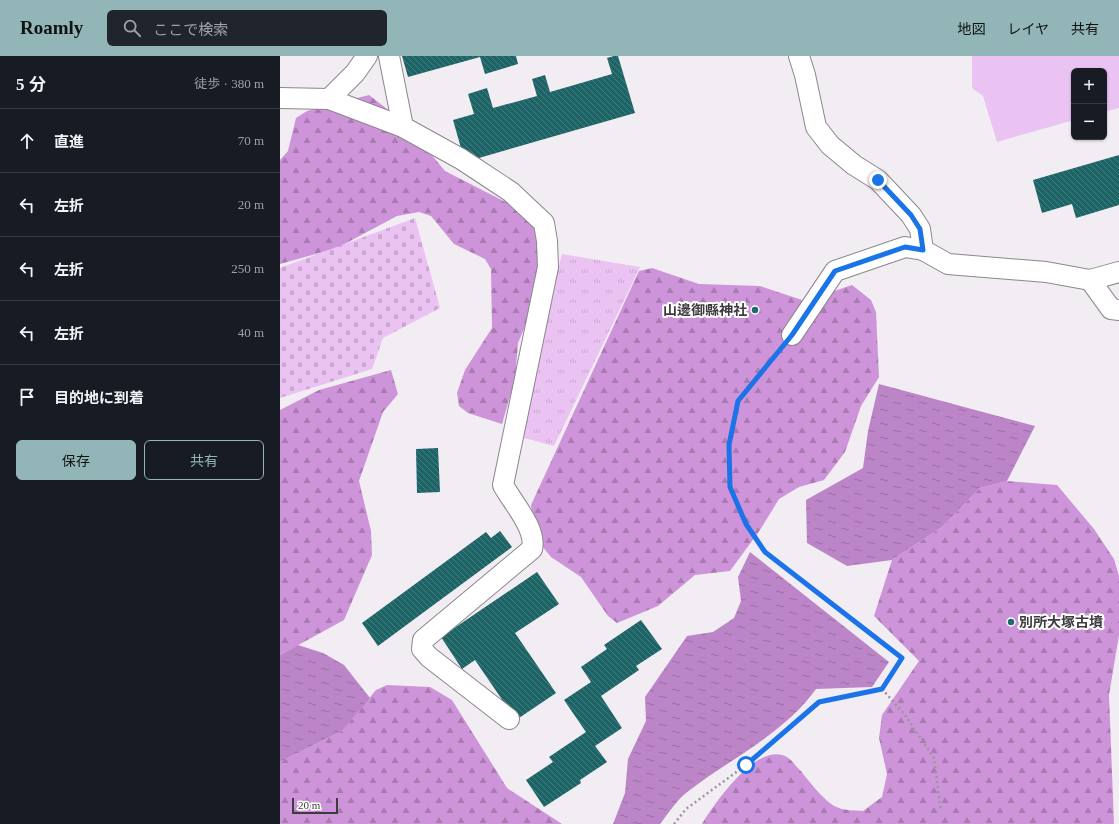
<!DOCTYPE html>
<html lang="ja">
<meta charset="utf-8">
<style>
body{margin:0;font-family:"Times New Roman","Noto Sans JP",serif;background:#20242c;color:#f1f3f6}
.controls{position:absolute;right:12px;top:12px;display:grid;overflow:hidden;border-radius:6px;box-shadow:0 1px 3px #0004}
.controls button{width:36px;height:36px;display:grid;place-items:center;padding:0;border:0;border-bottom:1px solid #363941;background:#171b24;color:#f1f3f6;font:20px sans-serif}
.scale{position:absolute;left:12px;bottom:10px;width:46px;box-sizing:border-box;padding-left:4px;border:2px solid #3d3b3e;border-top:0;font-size:11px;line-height:14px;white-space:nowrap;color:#3d3b3e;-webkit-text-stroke:3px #fff;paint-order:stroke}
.stop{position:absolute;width:12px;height:12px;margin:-9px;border:3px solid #1a73e8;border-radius:50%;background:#fff}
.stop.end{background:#1a73e8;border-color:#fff;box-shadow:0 1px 4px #0008}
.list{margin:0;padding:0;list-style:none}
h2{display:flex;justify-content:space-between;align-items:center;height:52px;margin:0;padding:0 16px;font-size:17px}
h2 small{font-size:13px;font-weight:400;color:#9ea1a6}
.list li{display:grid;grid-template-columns:26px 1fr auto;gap:12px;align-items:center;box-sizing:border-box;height:64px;padding:0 16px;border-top:1px solid #363941}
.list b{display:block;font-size:15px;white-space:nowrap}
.list em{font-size:13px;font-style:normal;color:#9ea1a6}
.actions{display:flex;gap:8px;padding:12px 16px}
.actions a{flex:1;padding:9px 0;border:1px solid #92b6b8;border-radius:6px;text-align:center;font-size:14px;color:#92b6b8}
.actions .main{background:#92b6b8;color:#111}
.icon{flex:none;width:22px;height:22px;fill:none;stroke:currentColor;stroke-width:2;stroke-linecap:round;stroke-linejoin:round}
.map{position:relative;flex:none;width:839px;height:768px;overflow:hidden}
header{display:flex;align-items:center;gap:24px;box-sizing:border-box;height:56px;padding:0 20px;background:#92b6b8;color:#111}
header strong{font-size:19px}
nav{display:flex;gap:22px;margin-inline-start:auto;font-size:14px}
.search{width:280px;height:36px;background:#20242c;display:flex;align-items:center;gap:10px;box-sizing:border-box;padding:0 14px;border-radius:6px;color:#9ea1a6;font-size:15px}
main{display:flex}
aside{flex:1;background:#171b24}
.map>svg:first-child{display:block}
.forest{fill:url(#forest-firs)}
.cemetery{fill:url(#cemetery-stones)}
.park{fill:url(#park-tufts)}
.garden{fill:#eac3f3}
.water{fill:url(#water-ripples)}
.building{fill:url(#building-back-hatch)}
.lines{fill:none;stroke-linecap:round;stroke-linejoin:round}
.minor-casing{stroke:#8c878d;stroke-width:22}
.path{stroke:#9a969b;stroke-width:2.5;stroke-dasharray:2 3;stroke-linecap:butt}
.minor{stroke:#fff;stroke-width:20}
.route{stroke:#1a73e8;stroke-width:5}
.poi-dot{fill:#1f6b6c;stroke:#fff;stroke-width:1.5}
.labels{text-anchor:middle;stroke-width:4;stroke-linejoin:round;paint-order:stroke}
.poi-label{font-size:14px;font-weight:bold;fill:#3d3b3e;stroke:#fff;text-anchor:end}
</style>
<header>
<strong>Roamly</strong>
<div class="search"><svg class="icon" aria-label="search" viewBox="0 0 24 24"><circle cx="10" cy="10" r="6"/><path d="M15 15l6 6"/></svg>ここで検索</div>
<nav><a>地図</a><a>レイヤ</a><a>共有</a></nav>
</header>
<main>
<aside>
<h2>5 分<small>徒歩 · 380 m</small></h2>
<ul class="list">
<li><svg class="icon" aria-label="ahead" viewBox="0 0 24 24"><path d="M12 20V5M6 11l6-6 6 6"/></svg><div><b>直進</b></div><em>70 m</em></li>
<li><svg class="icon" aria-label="left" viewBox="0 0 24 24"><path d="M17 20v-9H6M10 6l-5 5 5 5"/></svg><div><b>左折</b></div><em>20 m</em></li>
<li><svg class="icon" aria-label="left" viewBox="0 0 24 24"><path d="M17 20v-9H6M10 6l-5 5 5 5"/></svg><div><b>左折</b></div><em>250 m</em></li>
<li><svg class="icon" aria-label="left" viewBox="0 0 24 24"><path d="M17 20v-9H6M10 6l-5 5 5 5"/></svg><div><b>左折</b></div><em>40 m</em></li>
<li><svg class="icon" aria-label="arrive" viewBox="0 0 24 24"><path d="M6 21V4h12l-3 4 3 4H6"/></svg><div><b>目的地に到着</b></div></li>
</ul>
<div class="actions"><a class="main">保存</a><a>共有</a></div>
</aside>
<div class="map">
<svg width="839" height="768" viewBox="0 0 839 768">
<defs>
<pattern id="forest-firs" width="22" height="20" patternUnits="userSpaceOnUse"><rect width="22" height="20" fill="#cd94d9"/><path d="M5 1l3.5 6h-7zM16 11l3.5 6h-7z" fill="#a87ab1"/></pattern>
<pattern id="cemetery-stones" width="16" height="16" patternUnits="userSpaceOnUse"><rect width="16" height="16" fill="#eac3f3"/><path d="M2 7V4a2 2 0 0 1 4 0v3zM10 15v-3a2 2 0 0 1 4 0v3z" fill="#caa8d1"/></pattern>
<pattern id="park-tufts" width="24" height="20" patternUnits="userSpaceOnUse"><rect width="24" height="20" fill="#eac3f3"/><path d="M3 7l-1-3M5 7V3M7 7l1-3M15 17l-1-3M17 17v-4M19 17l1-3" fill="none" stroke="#caa8d1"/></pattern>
<pattern id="water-ripples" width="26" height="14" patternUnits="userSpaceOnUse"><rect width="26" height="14" fill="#bc85c8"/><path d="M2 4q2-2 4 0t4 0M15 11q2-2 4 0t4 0" fill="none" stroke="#9a6ea4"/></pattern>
<pattern id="building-back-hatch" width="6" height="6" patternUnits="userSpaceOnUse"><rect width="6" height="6" fill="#1c6465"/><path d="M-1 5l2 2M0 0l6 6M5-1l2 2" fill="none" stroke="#467c7d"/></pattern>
</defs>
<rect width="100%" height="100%" fill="#f2ecf3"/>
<g class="forest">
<polygon points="89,39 125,67 165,115 257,162 267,185 257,242 238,287 235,323 222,368 188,357 179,350 177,337 185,314 212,272 211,213 205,203 174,188 151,160 139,156 117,160 57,192 0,208 0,104 8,95 16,62 27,55"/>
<polygon points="372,212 419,228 480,230 525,245 572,229 591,244 596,256 599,321 581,350 565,396 544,424 519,431 499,443 480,474 450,515 415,519 378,550 337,567 328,560 301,521 271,501 257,484 251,449 359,215"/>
<polygon points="111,314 118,338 103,356 79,425 91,475 92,499 64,564 0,599 0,354 39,334"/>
<path d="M727 425 777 429 814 473 834 503 839 520V579L829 639 834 768H422C434 748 478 684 507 701 512 704 516 711 520 714 529 725 546 748 559 752 566 755 576 754 583 755L602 741 607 718 599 682 602 659 639 605 594 560 612 504 662 471 700 432Z"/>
<polygon points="107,629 150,631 172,644 227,732 282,768 0,768 0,706 62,675 96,634"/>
</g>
<polygon class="cemetery" points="135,162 160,252 103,282 92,313 0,342 0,212"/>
<polygon class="park" points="282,198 360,211 274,390 237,380"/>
<polygon class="garden" points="692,0 839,0 839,52 824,56 824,15 794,15 794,64 717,86 703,40 692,32"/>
<g class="water">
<polygon points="599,328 755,370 727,425 700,432 662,471 612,504 567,510 527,487 526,444 583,412 588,375"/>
<path d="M470 496 609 606 592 631 536 633C503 679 449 703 406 737 396 745 388 758 380 768H333L345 737 348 703 366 665 365 641 407 580 433 576 454 562 461 545 458 521Z"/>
<polygon points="18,589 43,597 64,609 90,642 62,675 0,706 0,599"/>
</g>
<g class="building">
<polygon points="122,0 236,0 238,8 205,18 200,1 128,21"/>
<polygon points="334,0 338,0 355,57 185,106 173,64 194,58 188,38 207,32 213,52 257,40 252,23 265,19 270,36 332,18 327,2"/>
<polygon points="839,99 839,149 796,162 792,148 762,157 753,124"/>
<polygon points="158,392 160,436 137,437 136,393"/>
<polygon points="220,475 232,491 98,590 82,567 206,476 211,482"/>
<polygon points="257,516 279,548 235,577 276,637 236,664 195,604 182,613 161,581"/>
<polygon points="361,564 382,593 356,610 359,614 321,640 342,672 315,690 327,706 300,724 301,727 264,751 246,724 273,706 269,701 306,676 284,644 311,626 301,611 327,593 324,589"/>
</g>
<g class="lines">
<defs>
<g id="minor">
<polyline points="109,0 123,71"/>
<polyline points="519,0 525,19 536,71 550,89 574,109 598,124 631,159 640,173 643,194"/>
<path d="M0 42 49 43 123 71 181 103 231 136 264 167 267 185 268 211 223 429C232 446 257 473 252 493L143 584 142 593 149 601 229 663"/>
<polyline points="49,43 75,17 87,0"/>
<polyline points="810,224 831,253 839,254"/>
<polyline points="512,279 555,215 625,191 643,194 668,208 766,216 810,224 839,216"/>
</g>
</defs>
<use href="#minor" class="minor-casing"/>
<g class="path">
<polyline points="502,292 458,345 449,389 450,431 466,468 485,496 622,602 602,633 625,659 654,702 661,755"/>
<polyline points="394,768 406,753 466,709 539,646 602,633"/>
</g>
<use href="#minor" class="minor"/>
</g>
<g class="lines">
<polyline class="route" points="466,709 539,646 602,633 622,602 485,496 466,468 450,431 449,389 458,345 512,279 555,215 625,191 643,194 640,173 631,159 598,124"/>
</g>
<g class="poi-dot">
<circle cx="475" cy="254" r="4"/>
<circle cx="731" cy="566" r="4"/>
</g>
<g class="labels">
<g class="poi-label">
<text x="467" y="259">山邊御縣神社</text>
<text x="739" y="571" text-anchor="start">別所大塚古墳</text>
</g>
</g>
</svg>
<div class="controls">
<button>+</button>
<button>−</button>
</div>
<div class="scale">20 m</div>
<div class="stop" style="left:466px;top:709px"></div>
<div class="stop end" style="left:598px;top:124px"></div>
</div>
</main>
